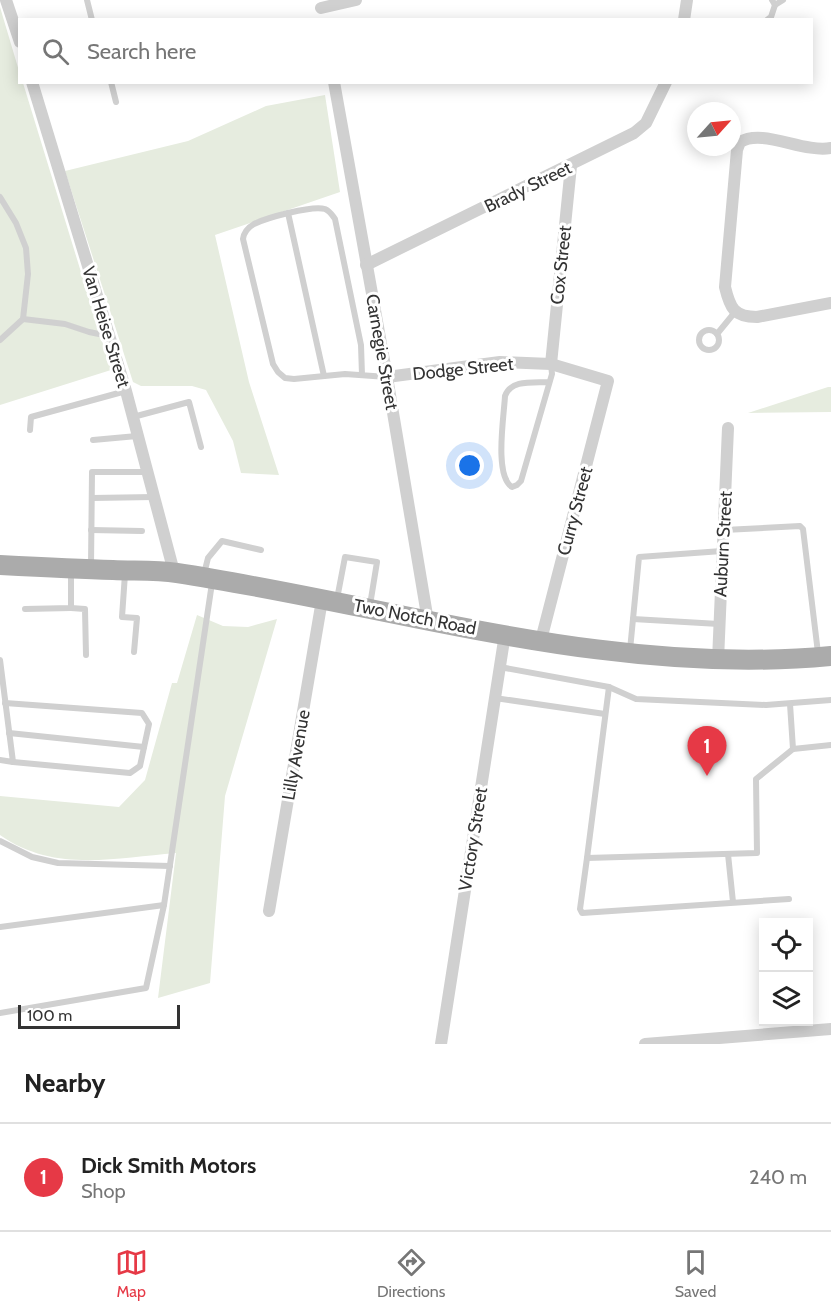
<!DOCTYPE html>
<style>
body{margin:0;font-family:Cabin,sans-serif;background:#f2f2f2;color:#222}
.controls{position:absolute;right:18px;bottom:18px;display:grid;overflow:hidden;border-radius:0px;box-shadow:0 3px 15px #0003}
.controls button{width:54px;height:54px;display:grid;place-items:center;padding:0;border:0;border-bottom:2px solid #e0e0e0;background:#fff;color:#222;font:30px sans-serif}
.compass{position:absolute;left:687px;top:102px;width:54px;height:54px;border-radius:50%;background:#fff;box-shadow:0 3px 15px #0003;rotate:63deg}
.scale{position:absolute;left:18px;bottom:15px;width:162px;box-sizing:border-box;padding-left:6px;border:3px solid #333;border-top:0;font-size:16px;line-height:21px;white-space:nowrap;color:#333;-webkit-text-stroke:4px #fff;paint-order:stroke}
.you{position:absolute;left:470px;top:466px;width:21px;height:21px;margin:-15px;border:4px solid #fff;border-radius:50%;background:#1a73e8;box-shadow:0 0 0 9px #1a73e833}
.badge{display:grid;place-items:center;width:39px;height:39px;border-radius:50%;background:#e63946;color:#fff;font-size:20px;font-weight:700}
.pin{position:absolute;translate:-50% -50px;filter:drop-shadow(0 2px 3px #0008)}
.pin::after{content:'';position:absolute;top:32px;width:21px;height:18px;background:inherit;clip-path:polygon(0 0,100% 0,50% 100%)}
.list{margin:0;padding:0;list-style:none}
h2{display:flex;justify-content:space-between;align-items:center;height:78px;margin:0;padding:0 24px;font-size:26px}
h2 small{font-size:20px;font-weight:400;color:#767676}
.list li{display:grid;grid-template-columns:39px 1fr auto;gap:18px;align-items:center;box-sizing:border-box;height:108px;padding:0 24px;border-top:2px solid #e0e0e0}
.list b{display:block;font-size:22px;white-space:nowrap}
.list p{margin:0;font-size:20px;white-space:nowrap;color:#767676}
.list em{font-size:20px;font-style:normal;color:#767676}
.icon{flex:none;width:33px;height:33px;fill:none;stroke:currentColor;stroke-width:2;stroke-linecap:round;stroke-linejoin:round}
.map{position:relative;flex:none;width:831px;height:1044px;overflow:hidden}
.search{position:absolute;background:#fff;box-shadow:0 3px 15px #0003;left:18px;right:18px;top:18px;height:66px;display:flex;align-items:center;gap:15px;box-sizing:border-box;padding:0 21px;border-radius:0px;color:#767676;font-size:22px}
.sheet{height:186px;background:#fff}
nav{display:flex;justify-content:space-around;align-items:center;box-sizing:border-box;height:84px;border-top:2px solid #e0e0e0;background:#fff;font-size:16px;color:#767676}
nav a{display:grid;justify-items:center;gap:3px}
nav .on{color:#e63946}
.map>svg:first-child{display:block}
.green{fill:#e6ecdf}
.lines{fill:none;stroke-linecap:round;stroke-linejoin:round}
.service{stroke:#d0d0d0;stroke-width:6}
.minor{stroke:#d0d0d0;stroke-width:12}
.primary{stroke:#ababab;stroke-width:20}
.labels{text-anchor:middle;stroke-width:6;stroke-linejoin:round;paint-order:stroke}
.street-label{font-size:18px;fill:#333;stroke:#fff}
</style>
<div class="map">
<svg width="831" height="1044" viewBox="0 0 831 1044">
<rect width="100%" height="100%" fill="#fff"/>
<g class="green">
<polygon points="0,7 19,71 20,82 23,83 111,370 0,405"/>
<polygon points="325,95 340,192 215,235 249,382 279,475 241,473 233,441 206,390 192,386 141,386 133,382 65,171 188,141 266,106"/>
<polygon points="828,387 831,387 831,412 748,413"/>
<path d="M197 615 223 626 248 627 277 619 225 796 210 983 158 998 176 853C114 858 54 873 0 835V796L119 807 145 780 172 683H177Z"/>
</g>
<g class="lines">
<g class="service">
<polyline points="87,0 92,20"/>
<polyline points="772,0 775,5 783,0"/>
<polyline points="767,20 771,17 775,5"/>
<polyline points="111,82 116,102"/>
<polyline points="0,197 16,223 26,248 28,274 23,319 0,340"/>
<polyline points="288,213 324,376"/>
<polyline points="23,319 65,324 89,332 109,336"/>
<circle cx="709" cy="340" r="10"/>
<polyline points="717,334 735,312"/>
<path d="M362 375 361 345 335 219C332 215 330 211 325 209 312 205 266 218 254 224 247 228 244 232 243 239L273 364 278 372 285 378 294 379 345 374 387 377"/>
<path d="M549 382C534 383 511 379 505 396 504 416 494 476 512 487L517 485 521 481 552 374 551 364"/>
<polyline points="133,417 189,402 201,447"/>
<polyline points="30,430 31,417 126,391"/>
<polyline points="93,440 137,436"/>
<polyline points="92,498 154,497"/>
<polyline points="91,530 142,531"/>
<polyline points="724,530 800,526 803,529 818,653"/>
<polyline points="91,566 92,472 147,472"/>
<polyline points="125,574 122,617 137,618 134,652"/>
<polyline points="204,574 208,558 222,541 261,550"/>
<polyline points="337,599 345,557 377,562 370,605"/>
<polyline points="71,608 85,609 86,655"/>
<polyline points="25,609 71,608 71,572"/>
<polyline points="633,619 719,624"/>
<polyline points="630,650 639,557 722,551"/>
<polyline points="0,660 13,762 0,760"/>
<polyline points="500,667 609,687 636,699 766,705 831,700"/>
<polyline points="609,687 587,858 757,853 756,779 793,749 790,704"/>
<polyline points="495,698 605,714"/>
<polyline points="5,703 142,713 149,724 140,766 130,773 13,762"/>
<polyline points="9,733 144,747"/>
<polyline points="793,749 831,745"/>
<polyline points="0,841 32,857 58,863 170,866"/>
<polyline points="728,854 733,902"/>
<polyline points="587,858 580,909 582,913 789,899"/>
<polyline points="0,927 164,905"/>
<polyline points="0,1013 146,988 164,905 212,583"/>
</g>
<g class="minor">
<polyline points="6,0 20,42"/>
<polyline points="321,8 356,0"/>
<polyline points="684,20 687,0"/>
<polyline points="32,82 126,391 174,572"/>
<polyline points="334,82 387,377 428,621"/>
<path d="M831 148C802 153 763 128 740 142L737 150 725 287C730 308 734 317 757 317L831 303"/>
<polyline points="366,265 634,133 646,123 666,82"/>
<polyline points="551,364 571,166"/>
<polyline points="387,377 500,362 551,364 608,381 541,640"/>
<polyline points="718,660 728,428"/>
<polyline points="269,911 322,600"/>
<polyline points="441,1044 505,634"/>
<polyline points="645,1044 831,1029"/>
</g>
<path class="primary" d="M0 565C38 567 76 569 113 570 134 571 156 570 177 573 394 606 609 677 831 656"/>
</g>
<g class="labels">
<g class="street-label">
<text transform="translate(528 187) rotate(-26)" y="6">Brady Street</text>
<text transform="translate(561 265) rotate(-84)" y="6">Cox Street</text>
<text transform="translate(106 327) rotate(73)" y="6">Van Heise Street</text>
<text transform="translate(382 352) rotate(80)" y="6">Carnegie Street</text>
<text transform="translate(463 369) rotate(-6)" y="6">Dodge Street</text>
<text transform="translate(575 511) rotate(-75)" y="6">Curry Street</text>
<text transform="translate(723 544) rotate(-87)" y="6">Auburn Street</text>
<text transform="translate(415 617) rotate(11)" y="6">Two Notch Road</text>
<text transform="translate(296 755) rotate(-80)" y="6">Lilly Avenue</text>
<text transform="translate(473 839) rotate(-81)" y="6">Victory Street</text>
</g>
</g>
</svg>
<div class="controls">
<button><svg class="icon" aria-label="locate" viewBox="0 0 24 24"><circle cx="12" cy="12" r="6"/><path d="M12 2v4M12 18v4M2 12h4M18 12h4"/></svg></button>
<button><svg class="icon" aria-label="layers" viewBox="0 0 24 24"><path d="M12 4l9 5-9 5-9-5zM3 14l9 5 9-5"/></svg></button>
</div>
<svg class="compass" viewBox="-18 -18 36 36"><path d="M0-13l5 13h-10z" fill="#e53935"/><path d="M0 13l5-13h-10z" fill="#767676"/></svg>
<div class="scale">100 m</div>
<div class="you"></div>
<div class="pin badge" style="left:707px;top:776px">1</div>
<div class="search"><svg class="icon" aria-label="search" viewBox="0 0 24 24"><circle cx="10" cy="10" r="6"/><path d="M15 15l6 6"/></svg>Search here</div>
</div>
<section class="sheet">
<h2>Nearby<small></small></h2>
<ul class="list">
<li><span class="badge">1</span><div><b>Dick Smith Motors</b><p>Shop</p></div><em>240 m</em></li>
</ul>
</section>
<nav>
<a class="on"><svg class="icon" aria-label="map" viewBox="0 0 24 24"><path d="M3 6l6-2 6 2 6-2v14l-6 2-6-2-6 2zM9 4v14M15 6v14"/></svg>Map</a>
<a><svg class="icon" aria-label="directions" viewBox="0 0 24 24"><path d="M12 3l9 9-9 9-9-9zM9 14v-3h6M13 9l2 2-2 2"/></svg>Directions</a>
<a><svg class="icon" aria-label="saved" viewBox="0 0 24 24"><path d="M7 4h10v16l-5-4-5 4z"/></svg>Saved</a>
</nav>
